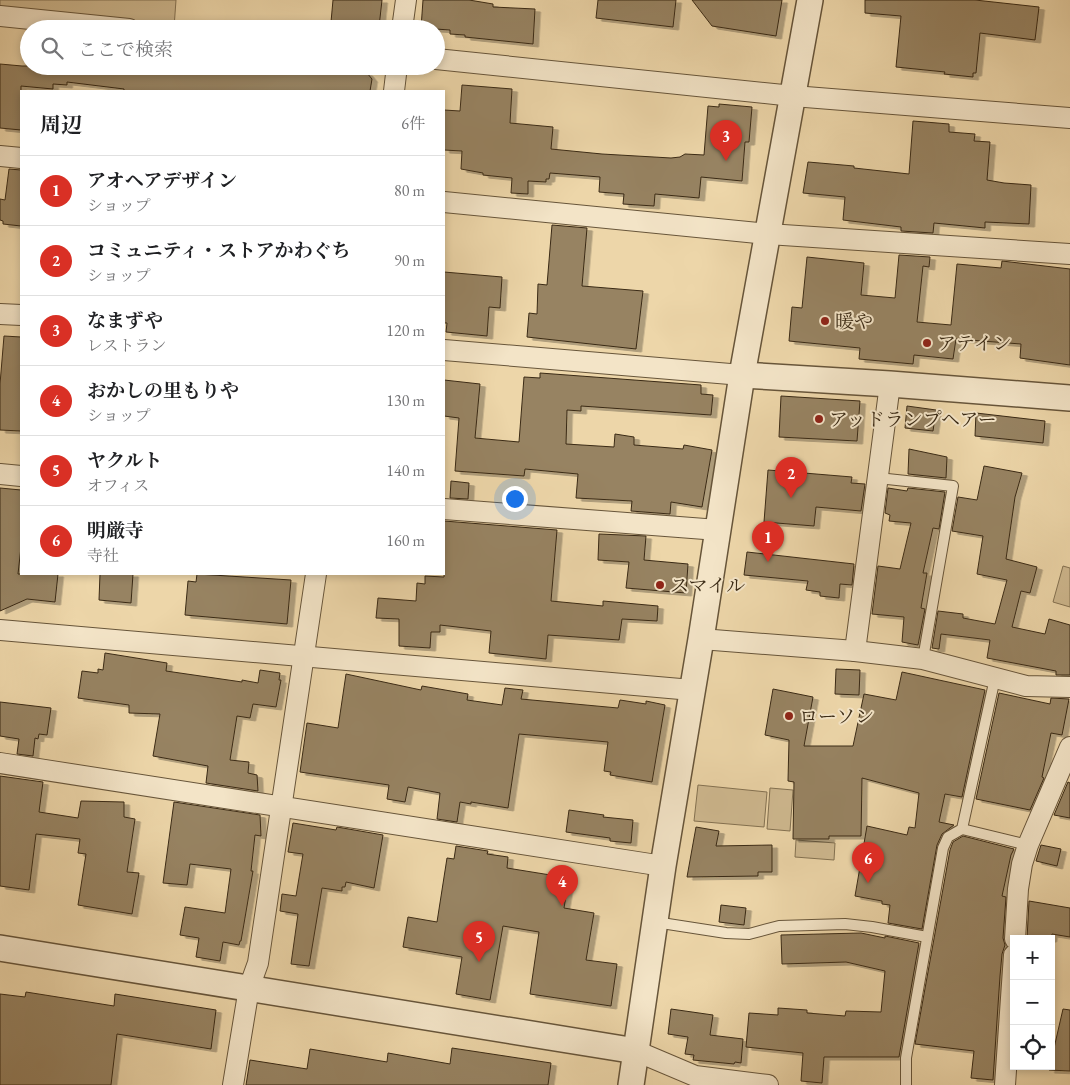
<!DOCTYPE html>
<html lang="ja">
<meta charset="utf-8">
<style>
body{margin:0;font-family:"EB Garamond","Noto Serif JP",serif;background:#f2f2f2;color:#202124}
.controls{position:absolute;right:15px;bottom:15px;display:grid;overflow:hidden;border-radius:0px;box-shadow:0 2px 8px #0003}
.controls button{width:45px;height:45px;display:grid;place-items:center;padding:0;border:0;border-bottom:1px solid #e0e0e0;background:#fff;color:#202124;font:25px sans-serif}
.you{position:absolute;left:514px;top:498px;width:18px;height:18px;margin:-12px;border:4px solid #fff;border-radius:50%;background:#1a73e8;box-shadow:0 0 0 8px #1a73e833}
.badge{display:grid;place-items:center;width:32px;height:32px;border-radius:50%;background:#d93025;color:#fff;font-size:16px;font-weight:700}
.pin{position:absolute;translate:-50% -41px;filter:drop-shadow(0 1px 2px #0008)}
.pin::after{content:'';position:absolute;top:26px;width:18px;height:15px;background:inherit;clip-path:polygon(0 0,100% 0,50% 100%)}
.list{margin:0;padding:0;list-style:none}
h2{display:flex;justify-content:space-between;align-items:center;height:65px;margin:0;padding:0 20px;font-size:21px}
h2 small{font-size:16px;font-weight:400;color:#757577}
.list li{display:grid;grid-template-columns:32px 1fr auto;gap:15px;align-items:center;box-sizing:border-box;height:70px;padding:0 20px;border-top:1px solid #e0e0e0}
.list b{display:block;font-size:19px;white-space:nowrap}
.list p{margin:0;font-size:16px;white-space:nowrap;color:#757577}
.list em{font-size:16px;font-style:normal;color:#757577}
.icon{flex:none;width:28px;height:28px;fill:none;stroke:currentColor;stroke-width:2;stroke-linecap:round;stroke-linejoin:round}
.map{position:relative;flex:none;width:1070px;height:1085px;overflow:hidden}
.search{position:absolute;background:#fff;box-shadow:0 2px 8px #0003;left:20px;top:20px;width:425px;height:55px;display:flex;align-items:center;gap:12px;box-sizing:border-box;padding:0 18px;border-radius:28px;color:#757577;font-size:19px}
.panel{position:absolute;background:#fff;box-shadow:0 2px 8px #0003;left:20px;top:90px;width:425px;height:485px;border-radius:0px}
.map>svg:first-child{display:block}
.green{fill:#cfb990;stroke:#847252}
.building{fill:#978362;stroke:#3a2a15;filter:url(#shadow)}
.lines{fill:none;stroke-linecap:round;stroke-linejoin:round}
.service-casing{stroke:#67553a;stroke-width:12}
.minor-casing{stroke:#67553a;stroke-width:22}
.tertiary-casing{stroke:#67553a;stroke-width:28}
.service{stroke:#f3e4c7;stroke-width:10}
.minor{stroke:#f3e4c7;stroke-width:20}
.tertiary{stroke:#f3e4c7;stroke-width:25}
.poi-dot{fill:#8f2418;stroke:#f3e4c7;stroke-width:2}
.labels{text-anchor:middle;stroke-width:4;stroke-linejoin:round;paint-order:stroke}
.poi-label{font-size:19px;fill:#3a2a15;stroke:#f3e4c7;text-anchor:start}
</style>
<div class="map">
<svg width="1070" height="1085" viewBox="0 0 1070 1085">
<defs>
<filter id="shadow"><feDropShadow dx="5.5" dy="3" stdDeviation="0" flood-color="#0004"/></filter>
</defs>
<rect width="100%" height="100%" fill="#edd6a9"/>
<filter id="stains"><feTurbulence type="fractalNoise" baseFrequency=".004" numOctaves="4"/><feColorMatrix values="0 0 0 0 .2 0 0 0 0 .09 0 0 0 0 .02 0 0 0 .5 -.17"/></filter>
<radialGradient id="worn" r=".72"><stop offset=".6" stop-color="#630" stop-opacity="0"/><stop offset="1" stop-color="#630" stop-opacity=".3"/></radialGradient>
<g class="green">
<polygon points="0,0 176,0 174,28 0,9"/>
<polygon points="1063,566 1070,568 1070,607 1053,602"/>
<polygon points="698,785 767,792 764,827 694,821"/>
<polygon points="770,788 793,790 790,831 767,829"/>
<polygon points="796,840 835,843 834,860 795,857"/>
</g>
<g class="building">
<polygon points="333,0 382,0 379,27 331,22"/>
<polygon points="423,0 469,0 493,4 493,7 535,9 533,44 465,37 465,35 450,34 450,30 421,28"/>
<polygon points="598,0 676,0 673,27 596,18"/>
<polygon points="692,0 782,0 776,36 712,26"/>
<polygon points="865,0 975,0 1039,7 1035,40 980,33 976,73 973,73 973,77 944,74 945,72 896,67 901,16 865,13"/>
<polygon points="0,64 22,66 201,66 225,70 225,66 307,66 367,73 372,79 370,91 124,91 124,89 67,82 67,85 53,84 53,89 21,86 21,130 0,128"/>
<polygon points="462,85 512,89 510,123 553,127 551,149 602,154 671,158 680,157 685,154 704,155 708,106 719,107 719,104 752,107 749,142 745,142 742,181 701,177 699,198 655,194 654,206 623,204 624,194 599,192 600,177 550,173 549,179 546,179 546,182 528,181 528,194 511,193 512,178 483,175 483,173 461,169 462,151 444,150 444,110 460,111"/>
<polygon points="913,121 949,124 949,132 975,134 974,141 990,142 987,180 1004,183 1031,185 1029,224 985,222 985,228 934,223 933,233 901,231 901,227 843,220 845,197 803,193 808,162 854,166 854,168 909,174"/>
<polygon points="9,169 21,170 21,226 3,224 3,221 0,220 0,199 5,200"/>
<polygon points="552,225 587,228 582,286 643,291 636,349 527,337 529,313 537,314 538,284 547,285"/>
<polygon points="899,255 930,257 929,267 923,266 917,322 951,325 957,264 1001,268 1002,261 1070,269 1070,365 1020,358 1021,344 956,339 953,359 914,355 913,364 859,359 860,348 789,341 792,307 802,308 807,257 864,263 861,295 895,298"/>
<polygon points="444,272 502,277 500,308 489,307 487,336 446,332 447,323 444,323"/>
<polygon points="4,336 21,337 21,431 0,430 0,384"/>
<polygon points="540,373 701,385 701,394 713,395 711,415 581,406 581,411 567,410 566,444 614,447 615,434 634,437 634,445 683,449 684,445 712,450 702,507 671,502 670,514 631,511 632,501 576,498 578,474 525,469 524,476 455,471 459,418 444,416 444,380 480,384 475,438 519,442 524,377 540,378"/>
<polygon points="781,396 860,401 857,441 779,437"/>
<polygon points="907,406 936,410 933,431 905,428"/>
<polygon points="976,413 1045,421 1043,443 975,436"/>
<polygon points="909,449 947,457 946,478 908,474"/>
<polygon points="984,466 1022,473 1015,497 1006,559 1037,567 1030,593 1021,591 1012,627 1045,634 1049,619 1070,625 1070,675 1056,675 1056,671 987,658 990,640 941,634 939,649 932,648 938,611 963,614 963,618 995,624 1007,580 977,574 983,536 952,531 958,497 977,500"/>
<polygon points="768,470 852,477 851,483 865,484 861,511 816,507 814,526 764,522"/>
<polygon points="451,481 469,483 468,499 450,498"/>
<polygon points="0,488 21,490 21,547 18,574 58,574 55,602 27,599 0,611"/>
<polygon points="888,488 907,491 908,488 945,492 939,529 933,528 923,573 927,573 921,608 925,609 918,645 902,642 904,617 872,614 878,566 900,569 911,523 889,521 890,515 885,513"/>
<polygon points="444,521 557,530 551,601 603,606 603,601 658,606 657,621 622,619 619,640 548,635 546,659 489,653 491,631 440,625 440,632 431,632 430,648 399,646 399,619 376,618 378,598 416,601 417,583 425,584 425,576 444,577"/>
<polygon points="599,534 646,536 644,560 688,564 686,593 626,588 629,562 598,560"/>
<polygon points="747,552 854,564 852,585 840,584 839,598 820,596 820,592 806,590 808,581 744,575"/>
<polygon points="100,574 133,574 131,603 99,600"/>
<polygon points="197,574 291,580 287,624 185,615 188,581 196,582"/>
<polygon points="105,653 167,663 166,671 242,682 242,680 258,683 260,670 280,673 279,680 281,680 276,707 253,704 250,718 237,716 230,760 249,762 248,773 257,775 258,791 206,783 208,766 153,756 160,714 129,713 129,705 78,698 82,671 98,673 98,669 103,670"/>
<polygon points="836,669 860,670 859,695 835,694"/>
<polygon points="902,672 985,690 962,797 945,794 939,822 954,825 942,834 937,845 922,929 888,923 890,905 882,904 882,901 855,896 867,826 907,835 909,827 915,828 919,793 862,778 861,836 829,836 829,839 793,839 794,782 788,781 789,740 765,735 773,689 813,697 804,746 853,746 864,694 896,700"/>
<polygon points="346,674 421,690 422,686 468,694 467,700 502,705 505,688 523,690 521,699 618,708 620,700 646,704 646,701 665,705 652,782 610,775 611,772 604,771 608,742 519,734 508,808 471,802 471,804 460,802 457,822 437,819 440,793 408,787 405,802 387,799 389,785 300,772 307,723 338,728"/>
<polygon points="999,693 1050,704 1051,698 1069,699 1062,735 1051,733 1042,777 1044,778 1030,810 976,799"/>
<polygon points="0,702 51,708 47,735 39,734 38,739 35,738 33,756 17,754 19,739 0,736"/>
<polygon points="0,776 43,782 39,812 78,818 81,801 124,802 124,817 135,819 127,872 139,873 132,914 78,905 86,854 78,853 80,839 36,834 29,890 0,886"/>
<polygon points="1068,782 1070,783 1070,818 1054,815"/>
<polygon points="174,802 260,815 261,836 255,835 251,871 253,871 241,941 240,941 239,945 223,942 220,961 196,957 199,938 180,935 185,907 225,913 231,869 190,864 187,885 163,883"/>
<polygon points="569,810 604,815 603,817 633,820 631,843 610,841 610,838 566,832"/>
<polygon points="293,823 336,830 337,827 383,835 374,888 346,882 345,887 342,887 342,891 322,888 309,966 291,964 298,914 280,911 282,894 296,896 303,854 288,852"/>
<polygon points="696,827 719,831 716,846 772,845 772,872 758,872 758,876 687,877"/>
<polygon points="963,836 1014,849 1011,855 1002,896 1006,897 1003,938 1005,945 1002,954 1000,976 993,1080 971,1078 974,1051 915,1044 950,850 953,842"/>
<polygon points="1041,845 1061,849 1057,866 1036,861"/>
<polygon points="456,846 488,851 487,854 508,857 507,868 569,878 564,908 594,913 586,960 617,964 611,1006 530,994 539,932 503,926 490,1000 456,994 462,957 403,947 408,917 437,922 447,858 454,859"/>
<polygon points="1029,901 1070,908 1070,937 1052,934 1051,939 1027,939"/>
<polygon points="721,905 746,908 744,925 719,922"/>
<polygon points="861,933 885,938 885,936 919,943 899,1057 824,1057 822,1083 801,1081 803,1053 746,1047 749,1013 778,1015 778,1008 807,1010 807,1013 845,1016 846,1011 881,1012 885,971 846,962 782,964 781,935"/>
<polygon points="26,992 114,1006 115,994 216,1010 211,1049 117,1034 111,1085 0,1085 0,994 25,997"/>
<polygon points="671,1009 713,1015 710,1035 743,1039 741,1063 735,1062 734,1064 693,1060 694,1055 685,1054 688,1037 668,1034"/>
<polygon points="1063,1009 1070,1010 1070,1071 1049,1070"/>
<polygon points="452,1048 551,1063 548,1085 246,1085 250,1060 307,1069 310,1049 387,1062 388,1053 450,1064"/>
</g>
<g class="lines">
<defs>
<g id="service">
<polyline points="878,478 953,486 923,659"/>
<polyline points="962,829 1028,845"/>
<polyline points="655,922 726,933 749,934 779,926 845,924 872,927 927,937"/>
<polyline points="906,1085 906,1058 943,848 948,837 962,829 995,678"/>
</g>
<g id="minor">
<polyline points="0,16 129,29"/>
<polyline points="402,29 406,0"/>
<polyline points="436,59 793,96 1070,118"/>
<polyline points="394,91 397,66"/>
<polyline points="0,156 21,158"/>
<polyline points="444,202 768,234 1070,254"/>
<polyline points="0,314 21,315"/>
<polyline points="444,350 742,375"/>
<polyline points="0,474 21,476"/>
<polyline points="444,509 718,530"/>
<polyline points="0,630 692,690"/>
<polyline points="701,639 855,651 923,659 1026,686 1070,687"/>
<polyline points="855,651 890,384"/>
<polyline points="0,763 663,866"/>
<polyline points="1015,939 1018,889 1022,864 1028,845 1070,747"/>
<polyline points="636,1051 695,1076 768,1085"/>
<polyline points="233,1085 249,988 258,963 316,574"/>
<polyline points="1005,1085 1014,955"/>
</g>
<g id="tertiary">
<polyline points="742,375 890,384 1070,398"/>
<polyline points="0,948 636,1051"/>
<polyline points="631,1085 663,866 701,639 742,375 810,0"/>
</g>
</defs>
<use href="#service" class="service-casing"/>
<use href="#minor" class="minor-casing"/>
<use href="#tertiary" class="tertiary-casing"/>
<use href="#service" class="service"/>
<use href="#minor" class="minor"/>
<use href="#tertiary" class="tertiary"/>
</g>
<g class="poi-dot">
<circle cx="825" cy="321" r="5"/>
<circle cx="927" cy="343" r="5"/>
<circle cx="819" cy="419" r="5"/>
<circle cx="660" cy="585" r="5"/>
<circle cx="789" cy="716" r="5"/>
</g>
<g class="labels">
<g class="poi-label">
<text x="835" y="328">暖や</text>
<text x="937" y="350">アテイン</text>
<text x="829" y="426">アッドランプヘアー</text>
<text x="670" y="592">スマイル</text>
<text x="799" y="723">ローソン</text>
</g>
</g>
<rect width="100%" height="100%" filter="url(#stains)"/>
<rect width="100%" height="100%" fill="url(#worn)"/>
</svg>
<div class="controls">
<button>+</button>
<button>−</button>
<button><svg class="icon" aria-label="locate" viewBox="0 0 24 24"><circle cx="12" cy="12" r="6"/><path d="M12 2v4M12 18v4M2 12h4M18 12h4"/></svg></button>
</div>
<div class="you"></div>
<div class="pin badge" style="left:768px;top:562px">1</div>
<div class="pin badge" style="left:791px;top:498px">2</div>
<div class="pin badge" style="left:726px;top:161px">3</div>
<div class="pin badge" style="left:562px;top:906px">4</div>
<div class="pin badge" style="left:479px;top:962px">5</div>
<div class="pin badge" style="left:868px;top:883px">6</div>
<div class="search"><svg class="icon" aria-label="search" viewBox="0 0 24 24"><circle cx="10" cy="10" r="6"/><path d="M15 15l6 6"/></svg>ここで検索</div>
<section class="panel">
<h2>周辺<small>6件</small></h2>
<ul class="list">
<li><span class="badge">1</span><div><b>アオヘアデザイン</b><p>ショップ</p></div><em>80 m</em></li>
<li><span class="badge">2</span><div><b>コミュニティ・ストアかわぐち</b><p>ショップ</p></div><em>90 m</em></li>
<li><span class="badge">3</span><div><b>なまずや</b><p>レストラン</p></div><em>120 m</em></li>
<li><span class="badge">4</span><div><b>おかしの里もりや</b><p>ショップ</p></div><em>130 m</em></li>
<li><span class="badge">5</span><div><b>ヤクルト</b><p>オフィス</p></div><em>140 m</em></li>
<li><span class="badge">6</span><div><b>明厳寺</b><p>寺社</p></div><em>160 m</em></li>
</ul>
</section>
</div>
